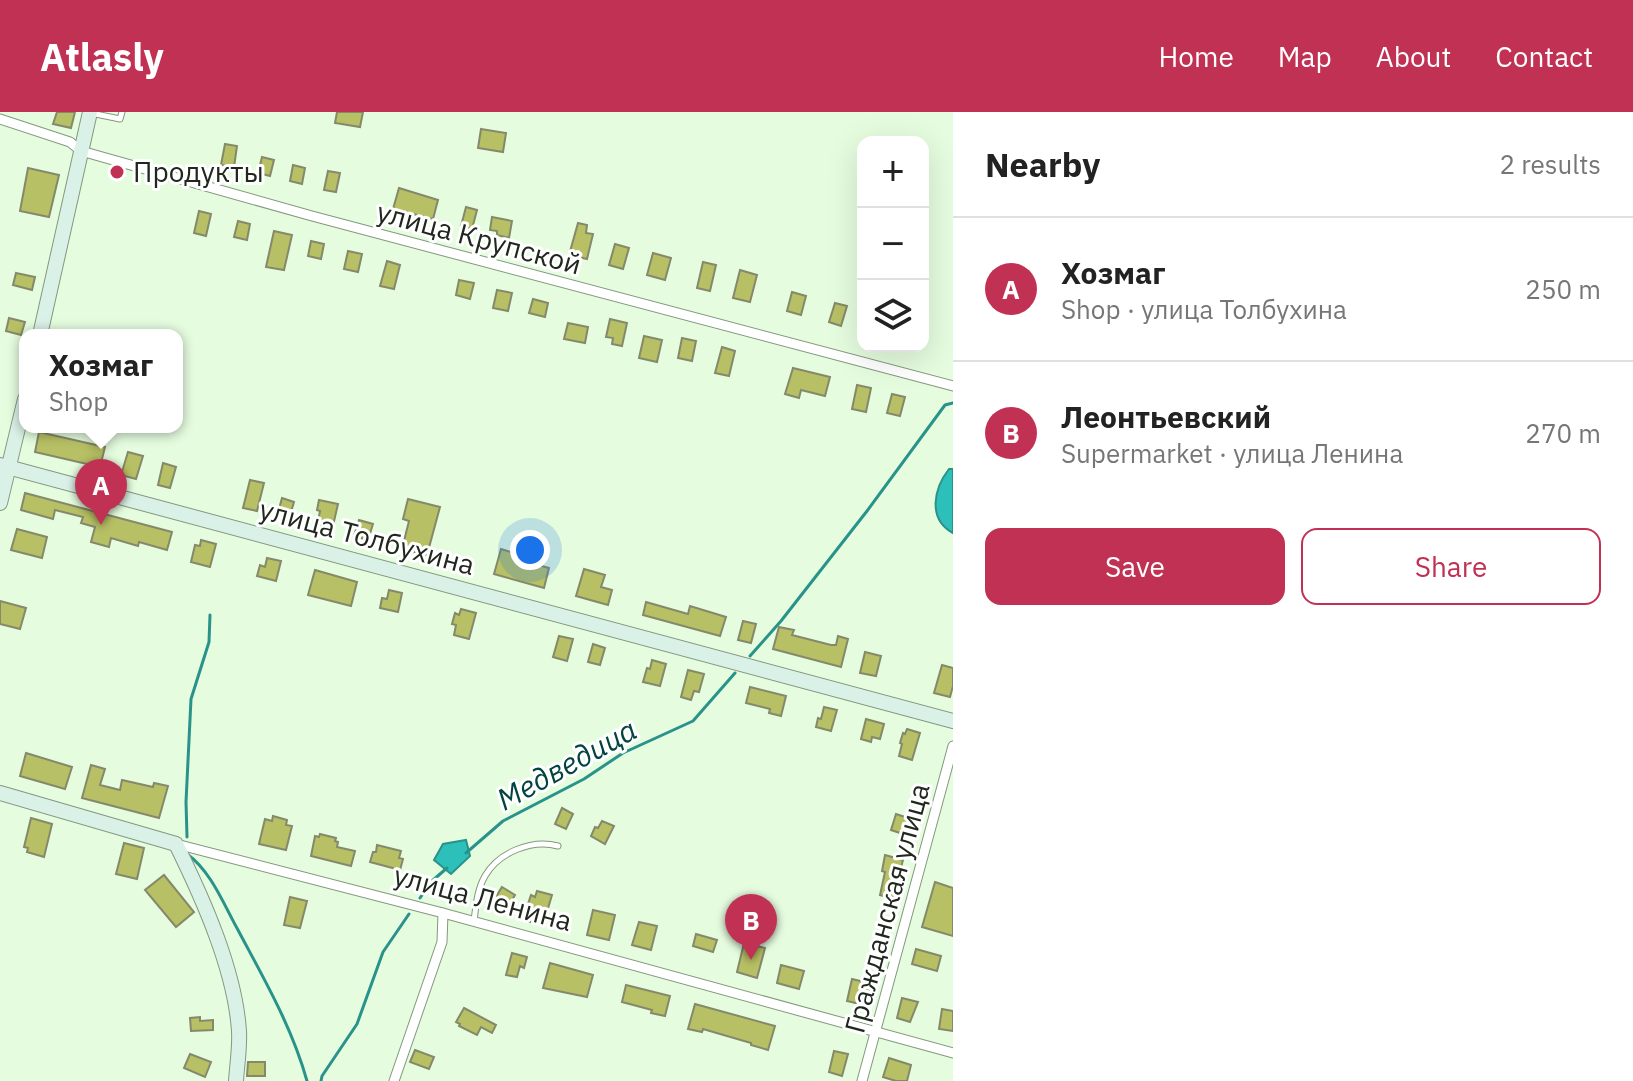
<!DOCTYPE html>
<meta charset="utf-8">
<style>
body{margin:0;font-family:"IBM Plex Sans",sans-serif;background:#f6f6f6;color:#222}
.controls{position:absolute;right:24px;top:24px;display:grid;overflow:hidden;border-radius:16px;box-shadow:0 8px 32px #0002}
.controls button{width:72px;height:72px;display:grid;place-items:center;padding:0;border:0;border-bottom:2px solid #e0e0e0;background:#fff;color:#222;font:40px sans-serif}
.you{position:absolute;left:530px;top:438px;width:28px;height:28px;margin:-20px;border:6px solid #fff;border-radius:50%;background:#1a73e8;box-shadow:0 0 0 12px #1a73e833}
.badge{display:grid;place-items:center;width:52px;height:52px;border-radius:50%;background:#c13153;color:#fff;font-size:26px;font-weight:700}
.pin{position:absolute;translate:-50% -66px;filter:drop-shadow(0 2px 4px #0008)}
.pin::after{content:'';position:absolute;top:42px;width:28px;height:24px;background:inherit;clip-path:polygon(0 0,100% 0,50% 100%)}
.popup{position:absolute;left:19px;top:217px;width:164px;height:104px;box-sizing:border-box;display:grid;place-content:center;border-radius:16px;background:#fff;filter:drop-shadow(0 2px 6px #0005);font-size:26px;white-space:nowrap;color:#767676}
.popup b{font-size:30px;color:#222}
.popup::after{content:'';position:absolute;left:50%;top:100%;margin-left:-16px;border:16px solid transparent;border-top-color:#fff}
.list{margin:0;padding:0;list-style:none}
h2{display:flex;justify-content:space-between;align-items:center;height:104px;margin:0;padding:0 32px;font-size:34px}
h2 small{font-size:26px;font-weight:400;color:#767676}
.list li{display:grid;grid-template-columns:52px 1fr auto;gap:24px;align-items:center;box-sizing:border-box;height:144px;padding:0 32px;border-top:2px solid #e0e0e0}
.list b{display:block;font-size:30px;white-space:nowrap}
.list p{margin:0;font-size:26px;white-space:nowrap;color:#767676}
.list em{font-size:26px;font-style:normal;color:#767676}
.actions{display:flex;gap:16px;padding:24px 32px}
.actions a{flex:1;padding:18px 0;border:2px solid #c13153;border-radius:16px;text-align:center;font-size:28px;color:#c13153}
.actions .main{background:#c13153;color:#fff}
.icon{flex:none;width:44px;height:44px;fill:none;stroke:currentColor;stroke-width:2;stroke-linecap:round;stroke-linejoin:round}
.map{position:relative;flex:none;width:953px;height:969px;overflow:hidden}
header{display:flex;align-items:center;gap:48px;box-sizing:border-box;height:112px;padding:0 40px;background:#c13153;color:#fff}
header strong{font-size:38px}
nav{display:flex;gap:44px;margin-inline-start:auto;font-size:28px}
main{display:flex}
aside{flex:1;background:#fff}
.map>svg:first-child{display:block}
.water{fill:#2dbfb9;stroke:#29928a;stroke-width:2}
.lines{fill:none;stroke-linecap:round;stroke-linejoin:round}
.stream{stroke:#29928a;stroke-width:3}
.building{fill:#b7c064;stroke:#85896b;stroke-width:2}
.lane-casing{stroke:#84987f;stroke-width:7}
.street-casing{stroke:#84987f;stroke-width:11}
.secondary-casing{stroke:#84987f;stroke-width:16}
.lane{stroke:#fff;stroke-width:5}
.street{stroke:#fff;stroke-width:9}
.secondary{stroke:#daf1e7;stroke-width:14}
.poi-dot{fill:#c13153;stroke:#fff;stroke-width:3}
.labels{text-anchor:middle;stroke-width:6;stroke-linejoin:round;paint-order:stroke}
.poi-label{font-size:28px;fill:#20281e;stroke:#fff;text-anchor:start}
.street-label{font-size:28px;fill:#20281e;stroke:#fff}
.water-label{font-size:30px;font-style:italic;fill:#034441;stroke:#fff}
</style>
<header>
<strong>Atlasly</strong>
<nav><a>Home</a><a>Map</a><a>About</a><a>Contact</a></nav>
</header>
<main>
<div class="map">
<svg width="953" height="969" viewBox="0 0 953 969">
<rect width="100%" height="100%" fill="#e5fcdf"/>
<g class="water">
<path d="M949 357H953V421C927 407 934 376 949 357Z"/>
<polygon points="466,728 470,744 451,762 434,748 443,732"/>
</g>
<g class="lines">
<g class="stream">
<polyline points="750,544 781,509 867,399 945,293 953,291"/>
<polyline points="187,725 186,690 191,587 209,530 210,503"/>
<polyline points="466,741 503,709 584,667 623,641 693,609 735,561"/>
<path d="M187 742C211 759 224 793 238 818 264 867 292 915 307 969"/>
<polyline points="420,786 432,769 447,756"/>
<polyline points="321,969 322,964 357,912 383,840 409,802"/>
</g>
</g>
<g class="building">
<polygon points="57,0 75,0 71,16 53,12"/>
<polygon points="337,0 363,0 360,15 335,11"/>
<polygon points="481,17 506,21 503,40 478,36"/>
<polygon points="225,32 237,34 234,55 221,53"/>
<polygon points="262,45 274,48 270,64 258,61"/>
<polygon points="293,53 305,56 302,72 290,69"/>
<polygon points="28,56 59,63 49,105 20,99"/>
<polygon points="328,59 340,61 336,80 324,78"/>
<polygon points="399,76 438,88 433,107 393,97"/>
<polygon points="466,95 477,98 472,117 461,114"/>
<polygon points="199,99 211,102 206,124 194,121"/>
<polygon points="492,105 512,109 509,126 497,123 497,119 490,118"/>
<polygon points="238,109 250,112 247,128 234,125"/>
<polygon points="578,111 587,113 586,121 593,122 587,147 569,143"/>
<polygon points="274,119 292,123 284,158 266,155"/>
<polygon points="311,129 324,132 321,147 308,144"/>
<polygon points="615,132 629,136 623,157 609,153"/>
<polygon points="348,139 362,142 358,160 344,157"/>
<polygon points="653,141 671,146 665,168 647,163"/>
<polygon points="387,149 400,153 394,177 380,174"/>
<polygon points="703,150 716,153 710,179 697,176"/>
<polygon points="740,158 757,163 750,190 733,186"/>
<polygon points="16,161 35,165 32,178 13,173"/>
<polygon points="459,168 474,171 470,187 456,183"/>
<polygon points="497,178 512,181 508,199 493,196"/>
<polygon points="792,180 806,184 801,203 787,199"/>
<polygon points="533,187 548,191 545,205 529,201"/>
<polygon points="835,191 847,194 841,214 829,210"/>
<polygon points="9,206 25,210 21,223 6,219"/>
<polygon points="610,207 627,211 622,234 612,232 613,226 606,225"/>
<polygon points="568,211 588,215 585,231 564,227"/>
<polygon points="644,224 662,228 657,250 639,246"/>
<polygon points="682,226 696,229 692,249 678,246"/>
<polygon points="722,235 735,239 729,264 715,261"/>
<polygon points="793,256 830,265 825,284 801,278 799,286 785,282"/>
<polygon points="857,273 871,276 866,300 852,297"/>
<polygon points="892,282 905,285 900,304 887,301"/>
<polygon points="39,320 105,335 100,355 35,340"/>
<polygon points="128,340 143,344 136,367 121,363"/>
<polygon points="163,351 176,355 170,376 158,373"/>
<polygon points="250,368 264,371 257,399 243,396"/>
<polygon points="25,381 172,420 167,438 139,430 138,434 111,426 109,435 91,430 95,415 81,411 83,405 55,398 53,407 21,398"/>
<polygon points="282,386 294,390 289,407 277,404"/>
<polygon points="408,387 440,395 427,443 402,437 409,409 403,407"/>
<polygon points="319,388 338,392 332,418 317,415 320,399 317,398"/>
<polygon points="359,408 373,412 368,428 354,424"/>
<polygon points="17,417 47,425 42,446 11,438"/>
<polygon points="201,428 216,432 210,455 191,450 195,433 200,434"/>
<polygon points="501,437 517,442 516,447 549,456 544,476 494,462"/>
<polygon points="267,446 281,449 276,469 257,464 260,453 265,455"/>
<polygon points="584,457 605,463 601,475 612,478 608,493 576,484"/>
<polygon points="315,458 357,470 351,494 308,483"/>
<polygon points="389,478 402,481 398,500 380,496 382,486 387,487"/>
<polygon points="0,489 26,496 20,517 0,512"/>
<polygon points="646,490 688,502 690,494 726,505 720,524 643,503"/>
<polygon points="461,497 476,501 469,527 454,523 456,513 452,512 455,501 459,503"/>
<polygon points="743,509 756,512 751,531 738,528"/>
<polygon points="779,515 794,518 792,523 831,533 836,533 838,524 848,527 841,555 773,537"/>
<polygon points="559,524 573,527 567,549 553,545"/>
<polygon points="593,532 605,536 600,553 588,550"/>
<polygon points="865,540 881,544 876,564 860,561"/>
<polygon points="652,548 666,552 660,574 643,570 647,556 650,557"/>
<polygon points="942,553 953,556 953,574 950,585 934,581"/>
<polygon points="688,558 704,562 699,580 694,579 691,588 681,585"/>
<polygon points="750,575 786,584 781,604 769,601 770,597 746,591"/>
<polygon points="824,595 837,598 831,619 816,615 818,606 821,607"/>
<polygon points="866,607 884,612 880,627 872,625 871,630 861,627"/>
<polygon points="907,617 920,621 912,648 899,644 902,632 900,631 903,621 905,622"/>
<polygon points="26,641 72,655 65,677 20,664"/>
<polygon points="91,653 105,657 100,673 120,678 122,668 153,675 154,671 168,674 159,706 82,686"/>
<polygon points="562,696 573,702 566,717 555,712"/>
<polygon points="896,702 914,708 909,724 891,718"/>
<polygon points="273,704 287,708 286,713 292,714 286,738 259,732 265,707 272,709"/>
<polygon points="31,706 52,712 44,745 27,740 28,736 24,735"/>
<polygon points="602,709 614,714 605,732 591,724 595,715 598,716"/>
<polygon points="320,722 336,726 335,729 338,730 337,735 355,739 351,754 311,744 315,724 319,725"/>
<polygon points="124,731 144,736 137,767 116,762"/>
<polygon points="377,733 401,739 399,746 403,747 400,758 370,750 373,740 376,740"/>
<polygon points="885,743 903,748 893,787 880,783 885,760 882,759"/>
<polygon points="164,763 194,800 176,815 145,778"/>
<polygon points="935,770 953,776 953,824 922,815"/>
<polygon points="502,775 515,783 507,796 494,788"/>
<polygon points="537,779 552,783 543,813 527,809 532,793 528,792 531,783 535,785"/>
<polygon points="290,785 307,789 300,816 284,813"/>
<polygon points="593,798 615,803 609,828 587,823"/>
<polygon points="639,810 657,814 651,838 632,833"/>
<polygon points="696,822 717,828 713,840 693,834"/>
<polygon points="744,831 765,836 757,866 737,860"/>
<polygon points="916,837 941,844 937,859 912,852"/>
<polygon points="512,841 527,845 524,856 520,854 517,865 506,863"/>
<polygon points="550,851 593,863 587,885 543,876"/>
<polygon points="781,853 804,859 799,877 777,871"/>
<polygon points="852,867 873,872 868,894 847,889"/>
<polygon points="626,873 670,884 665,904 651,901 652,898 622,890"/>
<polygon points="902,886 918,890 910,910 897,906"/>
<polygon points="695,892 775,914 768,938 751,933 751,931 703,917 702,920 688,917"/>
<polygon points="464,896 496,913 492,921 481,915 477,923 459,914 460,912 456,910"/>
<polygon points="942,897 953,899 953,919 939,917"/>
<polygon points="200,905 200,909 213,908 213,918 191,919 190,906"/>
<polygon points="415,938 434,945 429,957 410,950"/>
<polygon points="834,939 848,942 842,964 829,960"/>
<polygon points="190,942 211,950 205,965 184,956"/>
<polygon points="889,946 911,953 907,969 896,969 883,965"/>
<polygon points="248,950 265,950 265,964 247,964"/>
</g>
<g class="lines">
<defs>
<g id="lane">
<polyline points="91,1 120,7 122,0"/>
<path d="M474 809C476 794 477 778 485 764 499 740 532 727 558 734"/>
</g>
<g id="street">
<polyline points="0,7 70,30 81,39 312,104 953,274"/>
<polyline points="176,732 443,801 953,941"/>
<polyline points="394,969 442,830 443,801"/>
<polyline points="862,969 953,634"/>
</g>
<g id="secondary">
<polyline points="40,223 90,0"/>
<polyline points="0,353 953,609"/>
<polyline points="0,391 25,287"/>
<path d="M0 681 176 732C203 787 235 858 239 919 240 936 237 953 236 969"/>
</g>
</defs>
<use href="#lane" class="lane-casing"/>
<use href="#street" class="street-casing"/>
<use href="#secondary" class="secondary-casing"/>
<use href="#lane" class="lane"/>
<use href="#street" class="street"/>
<use href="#secondary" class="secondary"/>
</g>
<circle class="poi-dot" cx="117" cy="60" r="8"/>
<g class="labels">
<g class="poi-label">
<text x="133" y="70">Продукты</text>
</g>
<g class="street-label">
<text transform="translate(479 126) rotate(15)" y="10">улица Крупской</text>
<text transform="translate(367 425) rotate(15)" y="10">улица Толбухина</text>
<text transform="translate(483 786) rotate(15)" y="10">улица Ленина</text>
<text transform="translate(887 796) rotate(-75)" y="10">Гражданская улица</text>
</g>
<g class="water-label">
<text transform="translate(567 653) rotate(-29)" y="10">Медведица</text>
</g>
</g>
</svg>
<div class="controls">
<button>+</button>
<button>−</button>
<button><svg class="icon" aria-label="layers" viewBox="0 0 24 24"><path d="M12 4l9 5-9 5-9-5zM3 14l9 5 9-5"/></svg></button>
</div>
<div class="you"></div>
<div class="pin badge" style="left:101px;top:413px">A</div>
<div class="popup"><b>Хозмаг</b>Shop</div>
<div class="pin badge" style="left:751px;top:848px">B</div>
</div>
<aside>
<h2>Nearby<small>2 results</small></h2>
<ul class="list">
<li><span class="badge">A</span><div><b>Хозмаг</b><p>Shop · улица Толбухина</p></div><em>250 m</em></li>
<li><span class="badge">B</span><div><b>Леонтьевский</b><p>Supermarket · улица Ленина</p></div><em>270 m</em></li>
</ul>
<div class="actions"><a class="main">Save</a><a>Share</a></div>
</aside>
</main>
